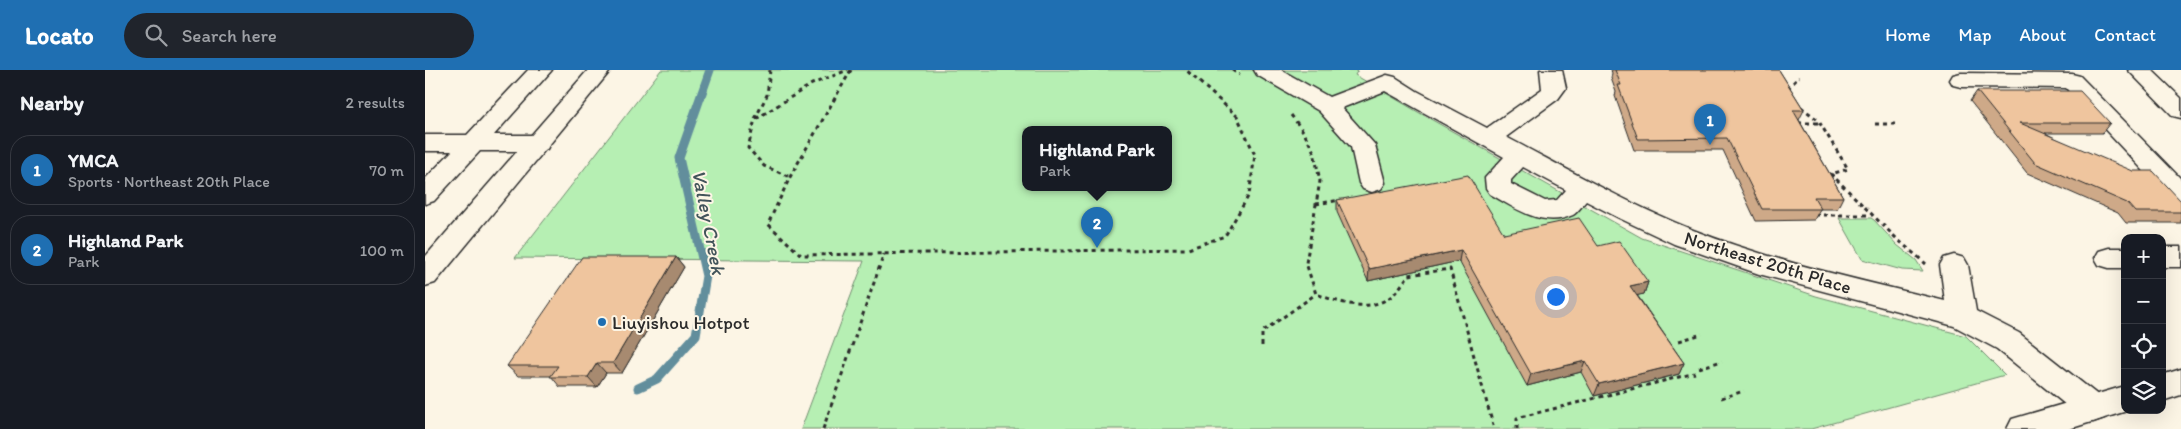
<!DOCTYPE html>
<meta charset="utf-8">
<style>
body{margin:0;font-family:Itim,sans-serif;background:#20242c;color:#f1f3f6}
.controls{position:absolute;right:15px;bottom:15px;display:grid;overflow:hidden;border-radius:10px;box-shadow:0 5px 20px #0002}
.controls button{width:45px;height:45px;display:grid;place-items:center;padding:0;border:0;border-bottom:1px solid #363941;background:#171b24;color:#f1f3f6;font:25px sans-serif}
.you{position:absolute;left:1130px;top:226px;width:18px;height:18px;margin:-12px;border:4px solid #fff;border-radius:50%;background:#1a73e8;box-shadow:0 0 0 8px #1a73e833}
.badge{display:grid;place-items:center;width:32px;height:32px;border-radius:50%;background:#1f6fb2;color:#fff;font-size:16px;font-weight:700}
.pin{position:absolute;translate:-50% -41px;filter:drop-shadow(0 1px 2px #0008)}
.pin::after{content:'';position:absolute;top:26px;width:18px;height:15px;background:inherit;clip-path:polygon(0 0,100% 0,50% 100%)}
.popup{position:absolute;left:597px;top:56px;width:150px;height:65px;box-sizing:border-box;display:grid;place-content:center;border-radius:10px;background:#171b24;filter:drop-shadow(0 1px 4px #0005);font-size:16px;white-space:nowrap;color:#9ea1a6}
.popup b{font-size:19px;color:#f1f3f6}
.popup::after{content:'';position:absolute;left:50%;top:100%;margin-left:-10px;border:10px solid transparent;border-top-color:#171b24}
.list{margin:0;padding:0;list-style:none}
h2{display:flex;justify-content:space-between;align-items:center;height:65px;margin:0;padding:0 20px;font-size:21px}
h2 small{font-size:16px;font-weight:400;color:#9ea1a6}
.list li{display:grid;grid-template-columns:32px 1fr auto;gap:15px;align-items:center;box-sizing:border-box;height:70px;margin:0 10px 10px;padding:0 10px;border:1px solid #363941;border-radius:20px}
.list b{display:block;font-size:19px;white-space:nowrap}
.list p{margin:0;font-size:16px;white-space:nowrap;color:#9ea1a6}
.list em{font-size:16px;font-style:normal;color:#9ea1a6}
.icon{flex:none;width:28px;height:28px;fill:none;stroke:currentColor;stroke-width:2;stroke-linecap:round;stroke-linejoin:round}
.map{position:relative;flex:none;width:1756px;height:359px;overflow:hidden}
header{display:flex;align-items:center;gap:30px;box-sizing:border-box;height:70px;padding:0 25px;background:#1f6fb2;color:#fff}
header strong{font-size:24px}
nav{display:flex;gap:28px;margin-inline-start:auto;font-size:18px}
.search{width:350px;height:45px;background:#20242c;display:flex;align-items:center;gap:12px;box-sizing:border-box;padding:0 18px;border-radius:28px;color:#9ea1a6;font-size:19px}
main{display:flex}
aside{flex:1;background:#171b24}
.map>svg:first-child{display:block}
.green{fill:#b6efb3;stroke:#708d6f;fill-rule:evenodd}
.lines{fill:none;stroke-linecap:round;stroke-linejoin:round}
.stream{stroke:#628e9c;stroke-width:9}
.minor-casing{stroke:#2b2b2b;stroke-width:3}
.major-casing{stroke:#2b2b2b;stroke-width:3}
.path{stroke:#2b2b2b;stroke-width:3;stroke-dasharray:4 4;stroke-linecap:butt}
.minor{fill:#fcf5e5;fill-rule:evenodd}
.major{fill:#fcf5e5;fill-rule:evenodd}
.wall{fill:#cea988;stroke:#2b2b2b}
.shaded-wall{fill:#a78a6f;stroke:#2b2b2b}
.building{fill:#efc59e;stroke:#2b2b2b}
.poi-dot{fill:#1f6fb2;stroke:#fcf5e5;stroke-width:2}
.labels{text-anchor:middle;stroke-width:4;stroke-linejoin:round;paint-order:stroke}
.street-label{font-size:19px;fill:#2b2b2b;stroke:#fcf5e5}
.poi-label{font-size:19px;fill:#2b2b2b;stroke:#fcf5e5;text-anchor:start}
.water-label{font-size:20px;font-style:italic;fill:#42545a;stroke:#fcf5e5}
</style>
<header>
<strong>Locato</strong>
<div class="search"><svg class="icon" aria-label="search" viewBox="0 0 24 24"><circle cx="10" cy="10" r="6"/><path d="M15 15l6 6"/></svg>Search here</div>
<nav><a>Home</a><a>Map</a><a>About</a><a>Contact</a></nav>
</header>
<main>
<aside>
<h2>Nearby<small>2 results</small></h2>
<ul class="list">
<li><span class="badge">1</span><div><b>YMCA</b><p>Sports · Northeast 20th Place</p></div><em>70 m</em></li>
<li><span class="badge">2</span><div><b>Highland Park</b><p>Park</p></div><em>100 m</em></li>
</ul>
</aside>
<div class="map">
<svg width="1756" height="359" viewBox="0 0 1756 359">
<rect width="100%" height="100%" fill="#fcf5e5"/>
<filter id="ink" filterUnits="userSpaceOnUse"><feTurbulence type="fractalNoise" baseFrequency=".02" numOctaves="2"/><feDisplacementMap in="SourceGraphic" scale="10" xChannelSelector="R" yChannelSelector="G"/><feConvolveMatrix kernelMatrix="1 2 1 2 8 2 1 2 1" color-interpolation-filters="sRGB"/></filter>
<g filter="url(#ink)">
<g class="green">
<path d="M236 0H933L930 5 993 42 1217 168 1391 226 1541 266 1580 305 1386 359H376L439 191 90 188ZM601 59H743V117H601Z"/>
<polygon points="1414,148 1446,148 1449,150 1472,175 1491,190 1498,201 1477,200 1437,189"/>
</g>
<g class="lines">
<polyline class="stream" points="213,318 232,309 271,265 281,206 254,88 285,0"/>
<defs>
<g id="minor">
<polygon points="103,0 127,0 69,65 113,65 122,67 125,73 122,79 113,81 55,81 9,131 0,134 0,109 27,81 0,81 0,65 42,65"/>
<path d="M829 0H856L904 27 962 5 970 7 992 21 1062 58 1117 19 1115 0H1137L1141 18 1133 29 1081 67C1142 99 1203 134 1268 160 1349 192 1436 210 1520 231L1515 195 1519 188 1529 185 1539 188 1543 195 1551 241 1594 263 1679 330 1684 339 1679 348 1668 352 1657 348 1572 279 1529 256 1334 204 1249 174 1194 148 1161 131C1157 135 1153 142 1148 145 1118 159 1090 138 1065 124L1061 118 1060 108 1079 87 960 21 917 38 950 75 960 113 956 119 947 122 938 119 934 113 926 77 894 41 832 5ZM1098 97 1141 120 1132 130 1120 131 1086 114V110Z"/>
<polygon points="1703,0 1727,0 1756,28 1756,48 1748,46"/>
<polygon points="1536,3 1647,4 1655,6 1756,109 1756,134 1747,131 1641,18 1536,17 1528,15 1525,10 1528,5"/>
<rect x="1737" y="177" width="19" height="20"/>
<polygon points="1684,178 1700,178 1700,198 1684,198 1674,195 1670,188 1674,181"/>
</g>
<g id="major">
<polygon points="163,0 186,0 10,213 0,216 0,187"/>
<polygon points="1756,299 1756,325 1737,331 1737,305"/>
<polygon points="1700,316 1700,340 1705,340 1644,359 1582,359 1587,349"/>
</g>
</defs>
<use href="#minor" class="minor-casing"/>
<use href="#major" class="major-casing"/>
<g class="path">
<polyline points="345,0 342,25 330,49 323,78 339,96 365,107"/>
<polyline points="426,0 365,107 343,154 376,185 763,179 800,166 824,125 830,85 812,46 761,0"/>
<polyline points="807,0 815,5"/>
<polyline points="1365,19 1364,17 1374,7"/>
<polyline points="1376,37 1393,50 1423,99 1406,104 1472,169 1501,194"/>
<path d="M866 45 878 61 889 82 895 111 881 193 891 224C916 233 947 244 969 224 975 218 979 211 984 205L1025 199 1069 359"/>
<polyline points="331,49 387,14 423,0"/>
<polyline points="1373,53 1394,53"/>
<polyline points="1450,54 1473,54"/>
<polyline points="891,134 916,130"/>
<polyline points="1390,145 1447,145"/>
<polyline points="1254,271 1277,264"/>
<polyline points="837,276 837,262 891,224"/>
<polyline points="1274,298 1297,291"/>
<polyline points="1296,328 1319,321"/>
<polyline points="398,359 459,184"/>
<polyline points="1092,359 1092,348 1270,303"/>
</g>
<use href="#minor" class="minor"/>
<use href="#major" class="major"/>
</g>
<g class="wall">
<polygon points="1186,0 1354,0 1379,40 1374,50 1418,127 1412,139 1395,139 1389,150 1331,151 1298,80 1209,80 1190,26 1191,22 1186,8 1187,3"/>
<polygon points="1552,21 1685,53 1677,63 1620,63 1756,131 1756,153 1701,153 1693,143 1602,103 1545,31"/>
<polygon points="912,130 1079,164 1173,176 1223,212 1219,224 1212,225 1259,293 1254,304 1169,326 1156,302 1102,316 1034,191 943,211 912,142"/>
<polygon points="251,187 259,197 197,303 181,303 172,317 135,317 126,306 93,306 82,296"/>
</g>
<g class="shaded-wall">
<polygon points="1036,180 1034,191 943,211 944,199"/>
<polygon points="251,187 259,197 197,303 188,293"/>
<polygon points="1223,212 1219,224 1201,228 1205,216"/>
<polygon points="1160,291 1156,302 1102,316 1106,304"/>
<polygon points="172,293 181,303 172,317 163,307"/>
<polygon points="1259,293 1254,304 1169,326 1174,314"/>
</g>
<g class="building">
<polygon points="1190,0 1354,0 1379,40 1368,40 1418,127 1389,127 1396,139 1337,139 1302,68 1213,69 1193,15 1196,15"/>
<polygon points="1552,21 1655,21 1685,53 1595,53 1708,101 1728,101 1756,131 1756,142 1710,142 1702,133 1610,93"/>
<polygon points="1043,105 1079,164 1154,148 1173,176 1194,171 1223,212 1205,216 1259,293 1174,314 1160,291 1106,304 1036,180 944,199 912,130"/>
<polygon points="157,187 251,187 188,293 172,293 163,307 125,307 133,296 82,296"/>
</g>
</g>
<circle class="poi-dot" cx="177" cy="252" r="5"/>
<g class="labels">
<g class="street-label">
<text transform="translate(1343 192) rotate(17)" y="7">Northeast 20th Place</text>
</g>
<g class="poi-label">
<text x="187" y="259">Liuyishou Hotpot</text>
</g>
<g class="water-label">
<text transform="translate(284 152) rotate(79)" y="7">Valley Creek</text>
</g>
</g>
</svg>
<div class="controls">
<button>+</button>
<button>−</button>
<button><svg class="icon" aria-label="locate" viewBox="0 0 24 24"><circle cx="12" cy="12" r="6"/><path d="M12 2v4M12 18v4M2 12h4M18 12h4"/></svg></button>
<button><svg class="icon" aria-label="layers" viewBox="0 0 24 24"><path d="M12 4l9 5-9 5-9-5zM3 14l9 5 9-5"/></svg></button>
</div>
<div class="you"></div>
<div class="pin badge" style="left:1285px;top:75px">1</div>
<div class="pin badge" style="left:672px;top:178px">2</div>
<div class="popup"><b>Highland Park</b>Park</div>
</div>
</main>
